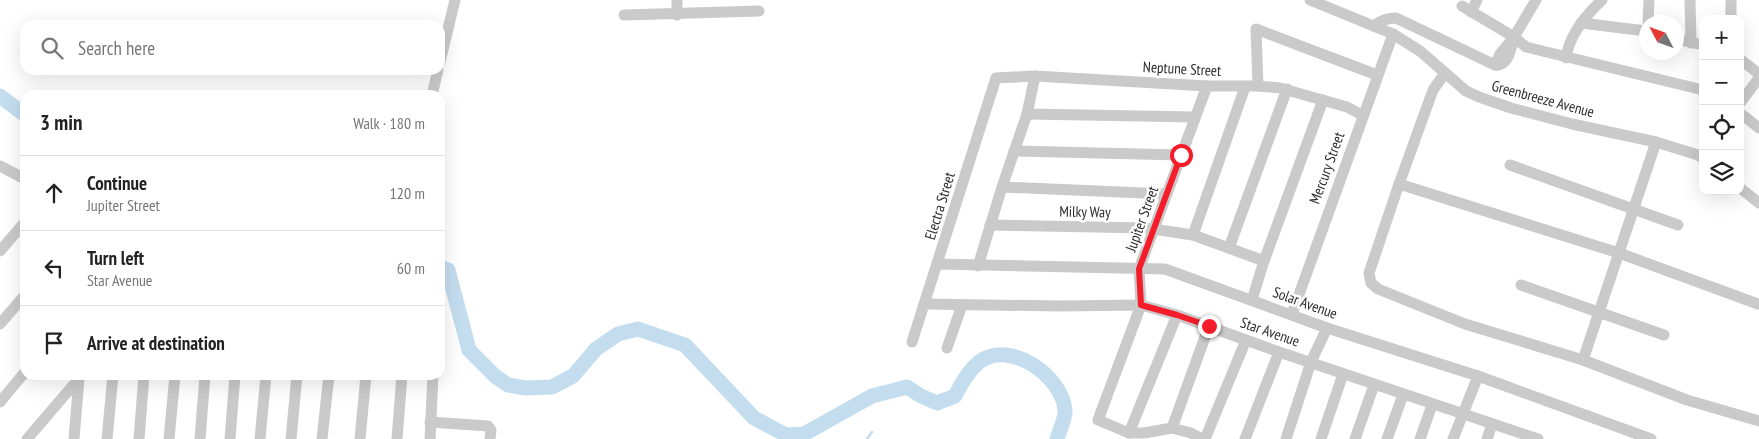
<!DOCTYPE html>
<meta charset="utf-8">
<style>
body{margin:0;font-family:"PT Sans Narrow",sans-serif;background:#f6f6f6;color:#222}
.controls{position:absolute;right:15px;top:15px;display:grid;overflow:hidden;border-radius:10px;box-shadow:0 5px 20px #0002}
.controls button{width:45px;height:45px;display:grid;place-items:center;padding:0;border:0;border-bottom:1px solid #e0e0e0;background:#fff;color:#222;font:25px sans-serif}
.compass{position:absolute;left:1639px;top:15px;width:45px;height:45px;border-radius:50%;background:#fff;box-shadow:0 5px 20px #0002;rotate:311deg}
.stop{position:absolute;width:15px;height:15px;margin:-11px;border:4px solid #f61d2b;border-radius:50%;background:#fff}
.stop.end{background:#f61d2b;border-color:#fff;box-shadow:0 1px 5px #0008}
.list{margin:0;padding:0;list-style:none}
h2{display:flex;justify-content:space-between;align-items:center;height:65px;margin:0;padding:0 20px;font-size:21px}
h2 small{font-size:16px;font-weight:400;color:#767676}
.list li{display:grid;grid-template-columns:32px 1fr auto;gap:15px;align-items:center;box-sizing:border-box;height:75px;padding:0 20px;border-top:1px solid #e0e0e0}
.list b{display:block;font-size:19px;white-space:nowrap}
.list p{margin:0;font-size:16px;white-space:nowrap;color:#767676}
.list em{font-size:16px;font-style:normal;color:#767676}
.icon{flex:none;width:28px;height:28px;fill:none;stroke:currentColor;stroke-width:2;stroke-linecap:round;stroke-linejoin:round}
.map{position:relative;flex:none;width:1759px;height:439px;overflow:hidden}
.search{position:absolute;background:#fff;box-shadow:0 5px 20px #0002;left:20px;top:20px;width:425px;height:55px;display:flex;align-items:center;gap:12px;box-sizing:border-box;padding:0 18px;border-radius:15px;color:#767676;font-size:19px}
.panel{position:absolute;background:#fff;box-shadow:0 5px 20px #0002;left:20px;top:90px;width:425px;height:290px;border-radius:15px}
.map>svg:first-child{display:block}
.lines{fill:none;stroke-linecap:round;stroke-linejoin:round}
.stream{stroke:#c3ddef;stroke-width:2.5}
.river{stroke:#c3ddef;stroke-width:15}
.minor{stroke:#cacaca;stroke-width:11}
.route{stroke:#f61d2b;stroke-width:6}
.labels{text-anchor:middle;stroke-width:5;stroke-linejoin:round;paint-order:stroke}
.street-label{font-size:15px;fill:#2d2d2d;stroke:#fff}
</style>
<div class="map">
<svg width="1759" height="439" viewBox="0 0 1759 439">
<rect width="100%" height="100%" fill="#fff"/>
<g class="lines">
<g class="stream">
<polyline points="796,434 805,439"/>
<polyline points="867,439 872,432"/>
</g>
<g class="river">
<polyline points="0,96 25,115"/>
<path d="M440 267 448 270 469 350 495 376 508 385 525 388 552 387 573 376 596 349 618 334 638 329 685 345 754 418 786 435 804 434 872 396 907 387 921 396 937 403 955 396C961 384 968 371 979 362 1010 339 1062 376 1065 410 1066 418 1059 431 1057 439"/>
</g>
<g class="minor">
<polyline points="1310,0 1393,34 1420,51 1466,91 1479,97 1511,108 1572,124 1656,142 1698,155 1703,158"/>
<polyline points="1690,0 1691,43"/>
<polyline points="1462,6 1514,37 1526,47 1703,90"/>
<polyline points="1471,12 1477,0"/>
<polyline points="624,15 759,11"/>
<polyline points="677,15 677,0"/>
<polyline points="1731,19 1731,0"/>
<polyline points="1648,22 1649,0"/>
<polyline points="1581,23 1646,31"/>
<path d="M1374 26C1381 20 1387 18 1396 18L1495 65C1509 67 1511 47 1514 37"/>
<polyline points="1676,39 1703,45"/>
<path d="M1566 58C1569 35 1586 15 1602 0"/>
<polyline points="1740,59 1759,74"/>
<polyline points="440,62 455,0"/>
<polyline points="1495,65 1500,54 1514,37 1536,0"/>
<polyline points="1445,73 1433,90 1399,184 1369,273 1371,283 1378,289 1465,324 1583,360 1687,400 1759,421"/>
<polyline points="1258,86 1256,29 1377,75"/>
<polyline points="432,95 438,70"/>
<polyline points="1740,103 1759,78"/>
<polyline points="1740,113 1759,128"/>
<polyline points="1027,114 1195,117"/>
<polyline points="1014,151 1181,155"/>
<polyline points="1510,165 1678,225"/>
<polyline points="0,166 25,179"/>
<polyline points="1399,184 1619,253 1758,304"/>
<polyline points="1002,187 1167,194"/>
<polyline points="1740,188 1759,203"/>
<polyline points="990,225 1146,228 1193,235 1264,261"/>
<polyline points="1193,235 1245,87"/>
<polyline points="1229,248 1287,89"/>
<polyline points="0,251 25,222"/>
<polyline points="938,264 1165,269 1327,328 1478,376 1651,439"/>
<polyline points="978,266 1002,187 1027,114 1035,76"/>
<polyline points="1521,285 1664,335"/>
<polyline points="1252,300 1264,261 1323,100"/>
<polyline points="924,304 1059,306 1141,305 1177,315 1279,352 1538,439"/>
<polyline points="1292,314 1393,34"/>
<polyline points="0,324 25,295"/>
<polyline points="912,342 996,78 1035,76 1207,86 1258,86 1280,88 1347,107 1362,115"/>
<polyline points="947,348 962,305"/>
<polyline points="1583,360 1656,142"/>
<polyline points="0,402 25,372"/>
<polyline points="430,422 488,426 491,430 490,439"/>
<polyline points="1172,428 1209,326"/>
<polyline points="1129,433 1177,315"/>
<polyline points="27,439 82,375"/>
<polyline points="74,439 79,378"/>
<polyline points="107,439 113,375"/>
<polyline points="139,439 144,375"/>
<polyline points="169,439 175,375"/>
<polyline points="200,439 205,375"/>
<polyline points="230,439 235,375"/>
<polyline points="260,439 266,375"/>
<polyline points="291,439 297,375"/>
<polyline points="322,439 329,375"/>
<polyline points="360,439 366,375"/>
<polyline points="397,439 402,375"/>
<polyline points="430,439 433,375"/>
<polyline points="1202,439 1191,433 1172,428 1144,433 1129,433 1098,420 1141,305 1139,269 1207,86"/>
<polyline points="1205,439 1246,340"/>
<polyline points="1245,439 1279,352"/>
<polyline points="1286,439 1311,362 1327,328"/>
<polyline points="1321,439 1343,374"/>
<polyline points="1355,439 1374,385"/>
<polyline points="1387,439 1403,395"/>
<polyline points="1420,439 1432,405"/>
<polyline points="1453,439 1478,376"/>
<polyline points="1487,439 1492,424"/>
</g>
</g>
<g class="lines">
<polyline class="route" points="1181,155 1139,269 1141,305 1177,315 1209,326"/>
</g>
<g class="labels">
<g class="street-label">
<text transform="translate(1182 69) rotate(3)" y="5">Neptune Street</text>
<text transform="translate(1543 99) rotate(15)" y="5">Greenbreeze Avenue</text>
<text transform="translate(1327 168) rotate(-70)" y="5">Mercury Street</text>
<text transform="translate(940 206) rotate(-73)" y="5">Electra Street</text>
<text transform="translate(1085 212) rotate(1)" y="5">Milky Way</text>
<text transform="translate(1142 219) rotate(-70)" y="5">Jupiter Street</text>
<text transform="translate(1305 303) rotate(20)" y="5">Solar Avenue</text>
<text transform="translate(1270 332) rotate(19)" y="5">Star Avenue</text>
</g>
</g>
</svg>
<div class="controls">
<button>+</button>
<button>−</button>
<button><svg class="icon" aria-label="locate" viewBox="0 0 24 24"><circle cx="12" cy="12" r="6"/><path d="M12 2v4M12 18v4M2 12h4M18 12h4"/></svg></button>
<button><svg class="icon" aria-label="layers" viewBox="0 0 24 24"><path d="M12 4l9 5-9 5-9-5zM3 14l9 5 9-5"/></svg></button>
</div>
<svg class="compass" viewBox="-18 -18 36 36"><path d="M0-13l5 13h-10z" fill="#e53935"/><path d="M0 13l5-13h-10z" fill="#767676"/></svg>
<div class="stop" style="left:1181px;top:155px"></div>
<div class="stop end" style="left:1209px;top:326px"></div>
<div class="search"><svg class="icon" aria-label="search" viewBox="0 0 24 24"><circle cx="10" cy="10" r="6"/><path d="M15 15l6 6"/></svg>Search here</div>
<section class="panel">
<h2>3 min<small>Walk · 180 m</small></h2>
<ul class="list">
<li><svg class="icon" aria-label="ahead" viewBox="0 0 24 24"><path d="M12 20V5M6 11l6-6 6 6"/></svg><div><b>Continue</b><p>Jupiter Street</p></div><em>120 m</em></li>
<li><svg class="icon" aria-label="left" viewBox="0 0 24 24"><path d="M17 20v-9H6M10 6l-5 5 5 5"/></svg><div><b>Turn left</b><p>Star Avenue</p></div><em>60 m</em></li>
<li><svg class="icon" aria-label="arrive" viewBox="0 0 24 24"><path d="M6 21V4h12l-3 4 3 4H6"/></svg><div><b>Arrive at destination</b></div></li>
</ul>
</section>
</div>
